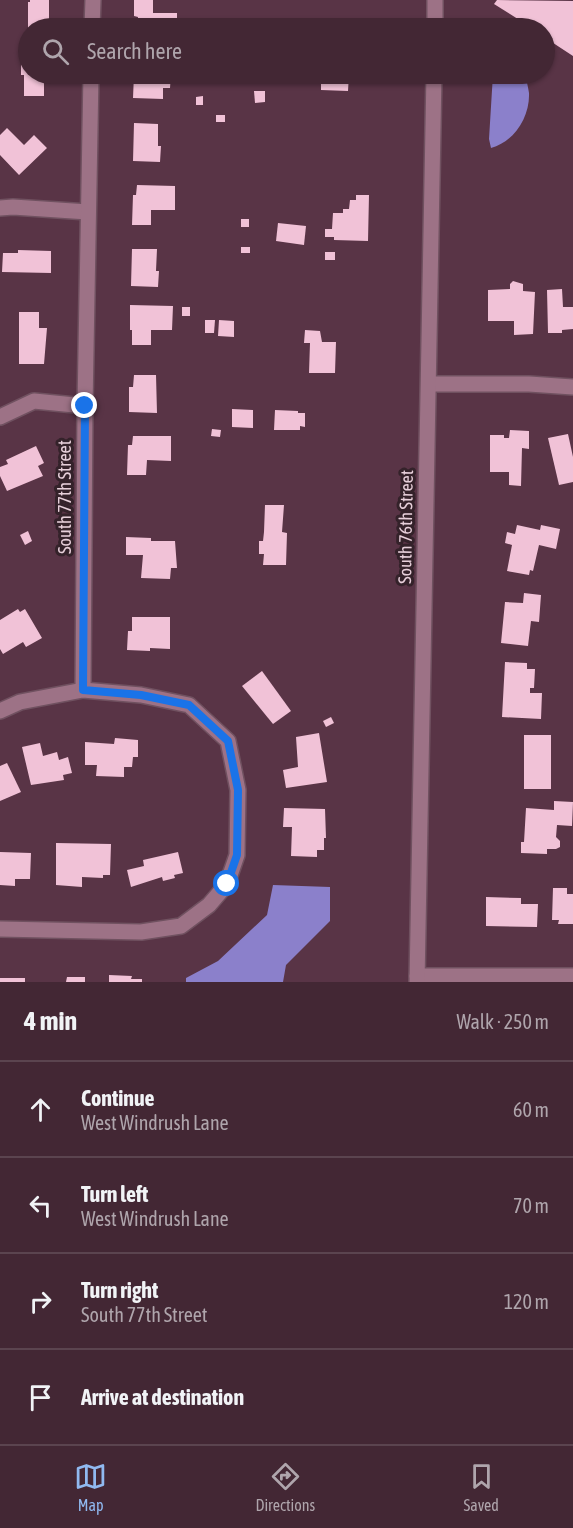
<!DOCTYPE html>
<meta charset="utf-8">
<style>
body{margin:0;font-family:"Asap Condensed",sans-serif;background:#4d3340;color:#f1f3f6}
.stop{position:absolute;width:18px;height:18px;margin:-14px;border:4px solid #1a73e8;border-radius:50%;background:#fff}
.stop.end{background:#1a73e8;border-color:#fff;box-shadow:0 2px 6px #0008}
.list{margin:0;padding:0;list-style:none}
h2{display:flex;justify-content:space-between;align-items:center;height:78px;margin:0;padding:0 24px;font-size:26px}
h2 small{font-size:20px;font-weight:400;color:#afa5ac}
.list li{display:grid;grid-template-columns:39px 1fr auto;gap:18px;align-items:center;box-sizing:border-box;height:96px;padding:0 24px;border-top:2px solid #5b444f}
.list b{display:block;font-size:22px;white-space:nowrap}
.list p{margin:0;font-size:20px;white-space:nowrap;color:#afa5ac}
.list em{font-size:20px;font-style:normal;color:#afa5ac}
.icon{flex:none;width:33px;height:33px;fill:none;stroke:currentColor;stroke-width:2;stroke-linecap:round;stroke-linejoin:round}
.map{position:relative;flex:none;width:573px;height:982px;overflow:hidden}
.search{position:absolute;background:#432734;box-shadow:0 2px 4px #0004;left:18px;right:18px;top:18px;height:66px;display:flex;align-items:center;gap:15px;box-sizing:border-box;padding:0 21px;border-radius:33px;color:#afa5ac;font-size:22px}
.sheet{height:462px;background:#432734}
nav{display:flex;justify-content:space-around;align-items:center;box-sizing:border-box;height:84px;border-top:2px solid #5b444f;background:#432734;font-size:16px;color:#afa5ac}
nav a{display:grid;justify-items:center;gap:3px}
nav .on{color:#90b9f0}
.map>svg:first-child{display:block}
.water{fill:#8b80cb}
.building{fill:#f1c2d7}
.lines{fill:none;stroke-linecap:round;stroke-linejoin:round}
.street-casing{stroke:#705160;stroke-width:18}
.secondary-casing{stroke:#705160;stroke-width:18}
.street{stroke:#9d7286;stroke-width:15}
.secondary{stroke:#9d7286;stroke-width:15}
.route{stroke:#1a73e8;stroke-width:8}
.labels{text-anchor:middle;stroke-width:6;stroke-linejoin:round;paint-order:stroke}
.street-label{font-size:18px;fill:#e7cfda;stroke:#34222a}
</style>
<div class="map">
<svg width="573" height="982" viewBox="0 0 573 982">
<rect width="100%" height="100%" fill="#593446"/>
<g class="water">
<path d="M493 74H526C526 80 528 86 529 93 530 117 514 142 491 148L489 139Z"/>
<polygon points="273,885 330,887 330,921 286,965 283,982 186,982 186,978 218,961 267,915"/>
</g>
<g class="building">
<polygon points="30,0 49,0 49,28 28,28 28,2 30,2"/>
<polygon points="134,0 153,0 153,13 177,13 177,28 137,28 138,17 134,16"/>
<polygon points="497,0 573,1 573,56 544,37 544,28 532,28 494,4"/>
<polygon points="21,59 28,59 28,74 48,74 48,83 44,83 44,96 24,96 24,75 21,75"/>
<polygon points="134,74 171,75 170,88 163,88 163,99 133,98"/>
<polygon points="302,74 349,74 348,91 321,90 321,78 302,78"/>
<polygon points="254,91 265,91 265,102 255,103"/>
<polygon points="203,96 203,105 196,105 196,97"/>
<rect x="216" y="115" width="9" height="7"/>
<polygon points="134,123 158,124 158,146 161,146 160,162 133,161"/>
<polygon points="7,128 24,145 34,135 47,148 19,175 0,155 0,135"/>
<polygon points="137,185 175,186 175,210 151,210 151,225 132,225 133,195 136,195"/>
<polygon points="356,195 369,195 368,241 334,240 334,237 325,237 325,229 332,229 333,213 343,213 343,209 349,209 350,200 356,200"/>
<rect x="241" y="219" width="8" height="8"/>
<polygon points="278,223 306,226 304,245 276,241"/>
<rect x="241" y="247" width="9" height="6"/>
<polygon points="132,249 157,249 156,271 159,271 158,287 131,286"/>
<polygon points="18,250 51,251 51,273 2,272 3,253 18,253"/>
<rect x="325" y="252" width="10" height="8"/>
<polygon points="513,281 523,284 523,291 535,292 533,334 514,335 514,321 488,321 488,290 510,289 510,284"/>
<polygon points="562,289 563,307 573,307 573,329 562,330 562,333 548,333 547,290"/>
<polygon points="130,305 173,306 172,330 151,330 151,345 132,345 132,330 130,330"/>
<rect x="182" y="307" width="8" height="9"/>
<polygon points="19,312 39,312 39,328 47,328 44,364 19,364"/>
<polygon points="205,320 215,320 214,333 205,333"/>
<polygon points="219,320 234,321 234,337 218,336"/>
<polygon points="305,330 320,331 322,342 336,342 335,373 309,373 310,343 304,343"/>
<polygon points="134,375 156,375 157,413 129,412 129,387 133,387"/>
<polygon points="232,409 253,410 253,428 232,427"/>
<polygon points="275,410 298,411 298,413 305,413 305,427 300,426 300,430 274,430"/>
<polygon points="212,429 221,430 220,437 211,436"/>
<polygon points="510,430 529,431 529,449 522,448 521,486 509,485 509,472 490,472 490,435 504,435 504,438 509,438"/>
<polygon points="568,434 573,457 573,482 559,485 548,438"/>
<polygon points="133,436 171,436 171,461 147,460 146,475 127,475 128,445 132,445"/>
<polygon points="36,446 44,463 38,466 43,476 7,491 0,476 0,467 8,464 6,460"/>
<polygon points="265,505 284,505 282,532 287,533 286,565 263,565 264,554 259,554 259,541 263,541 264,532"/>
<polygon points="517,525 540,530 541,525 560,529 556,549 539,545 533,571 530,570 529,575 507,571 512,545 505,543 507,532 515,534"/>
<polygon points="28,531 32,541 25,545 20,535"/>
<polygon points="126,537 151,538 151,541 175,541 177,568 171,568 170,579 141,578 143,555 126,555"/>
<polygon points="524,593 541,595 539,622 531,621 528,646 501,643 505,602 523,603"/>
<polygon points="18,609 20,612 25,609 42,638 26,647 23,642 3,654 0,649 0,620"/>
<polygon points="132,617 170,617 170,649 150,648 150,651 127,650 128,631 132,631"/>
<polygon points="505,662 527,663 527,669 535,669 534,688 530,688 530,693 542,693 541,719 502,717"/>
<polygon points="262,671 291,711 273,724 242,686"/>
<polygon points="331,717 334,723 326,727 323,721"/>
<polygon points="319,733 327,782 286,788 283,770 298,767 296,737"/>
<rect x="524" y="735" width="27" height="54"/>
<polygon points="115,738 138,740 138,757 133,757 132,767 124,767 124,777 96,776 97,765 85,765 85,742 114,744"/>
<polygon points="40,743 43,756 57,752 59,760 68,757 72,773 63,775 64,780 31,785 22,747"/>
<polygon points="7,763 21,792 0,801 0,766"/>
<polygon points="554,801 573,802 572,826 557,825 556,837 560,841 560,847 556,849 547,849 547,854 521,853 521,842 524,842 526,808 554,810"/>
<polygon points="284,808 325,809 326,838 324,838 324,850 317,850 317,857 291,856 292,827 283,827"/>
<polygon points="56,843 111,844 110,875 103,875 103,878 82,877 82,887 56,885"/>
<polygon points="0,852 31,853 30,879 15,879 15,886 0,885"/>
<polygon points="178,852 183,873 174,875 175,878 163,881 162,877 131,887 127,870 144,866 143,860"/>
<polygon points="553,888 567,888 567,894 573,894 573,924 558,924 559,920 552,920"/>
<polygon points="486,897 521,898 521,904 538,904 537,927 486,926"/>
<polygon points="109,975 132,976 131,979 142,979 142,982 109,982"/>
<polygon points="67,977 85,977 85,982 66,982"/>
<rect x="0" y="978" width="25" height="4"/>
</g>
<g class="lines">
<defs>
<g id="street">
<polyline points="92,28 93,0"/>
<polyline points="0,208 13,207 88,212"/>
<polyline points="430,384 529,384 573,387"/>
<polyline points="0,417 34,401 85,406"/>
<polyline points="0,711 20,702 83,690 85,406 91,74"/>
<polyline points="0,929 141,932 181,926 209,905 227,884 237,855 238,790 228,741 189,705 141,695 83,690"/>
<polyline points="417,976 573,976"/>
</g>
<g id="secondary">
<polyline points="435,28 435,0"/>
<polyline points="417,982 434,74"/>
</g>
</defs>
<use href="#street" class="street-casing"/>
<use href="#secondary" class="secondary-casing"/>
<use href="#street" class="street"/>
<use href="#secondary" class="secondary"/>
</g>
<g class="lines">
<polyline class="route" points="85,406 83,690 141,695 189,705 228,741 238,790 237,855 227,884"/>
</g>
<g class="labels">
<g class="street-label">
<text transform="translate(65 497) rotate(-90)" y="6">South 77th Street</text>
<text transform="translate(406 527) rotate(-89)" y="6">South 76th Street</text>
</g>
</g>
</svg>
<div class="stop" style="left:227px;top:884px"></div>
<div class="stop end" style="left:85px;top:406px"></div>
<div class="search"><svg class="icon" aria-label="search" viewBox="0 0 24 24"><circle cx="10" cy="10" r="6"/><path d="M15 15l6 6"/></svg>Search here</div>
</div>
<section class="sheet">
<h2>4 min<small>Walk · 250 m</small></h2>
<ul class="list">
<li><svg class="icon" aria-label="ahead" viewBox="0 0 24 24"><path d="M12 20V5M6 11l6-6 6 6"/></svg><div><b>Continue</b><p>West Windrush Lane</p></div><em>60 m</em></li>
<li><svg class="icon" aria-label="left" viewBox="0 0 24 24"><path d="M17 20v-9H6M10 6l-5 5 5 5"/></svg><div><b>Turn left</b><p>West Windrush Lane</p></div><em>70 m</em></li>
<li><svg class="icon" aria-label="right" viewBox="0 0 24 24"><path d="M7 20v-9h11M14 6l5 5-5 5"/></svg><div><b>Turn right</b><p>South 77th Street</p></div><em>120 m</em></li>
<li><svg class="icon" aria-label="arrive" viewBox="0 0 24 24"><path d="M6 21V4h12l-3 4 3 4H6"/></svg><div><b>Arrive at destination</b></div></li>
</ul>
</section>
<nav>
<a class="on"><svg class="icon" aria-label="map" viewBox="0 0 24 24"><path d="M3 6l6-2 6 2 6-2v14l-6 2-6-2-6 2zM9 4v14M15 6v14"/></svg>Map</a>
<a><svg class="icon" aria-label="directions" viewBox="0 0 24 24"><path d="M12 3l9 9-9 9-9-9zM9 14v-3h6M13 9l2 2-2 2"/></svg>Directions</a>
<a><svg class="icon" aria-label="saved" viewBox="0 0 24 24"><path d="M7 4h10v16l-5-4-5 4z"/></svg>Saved</a>
</nav>
